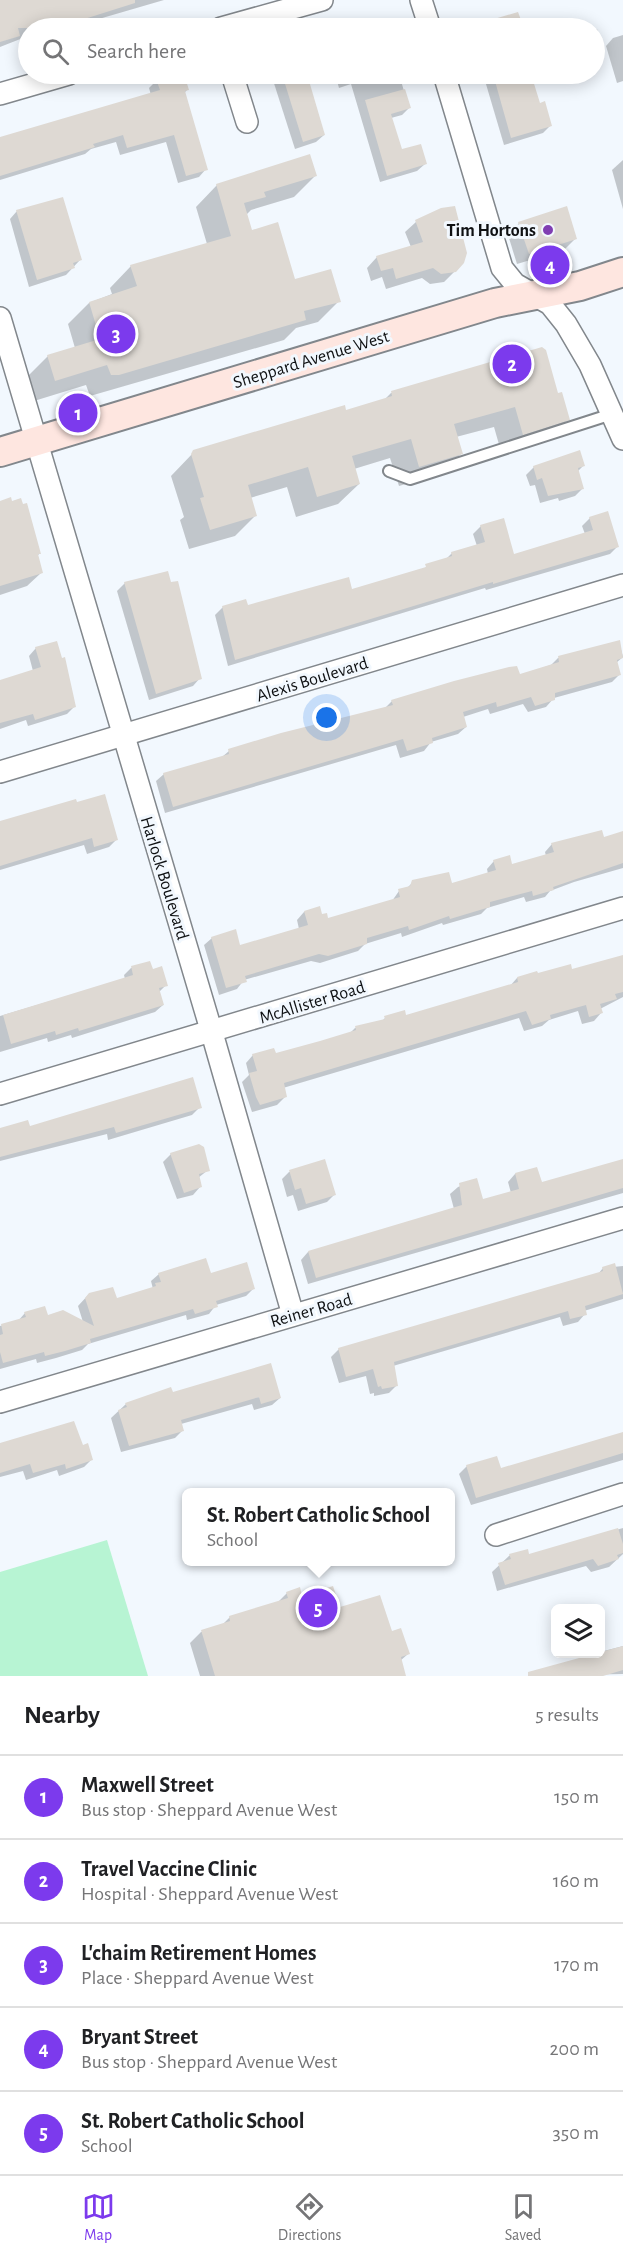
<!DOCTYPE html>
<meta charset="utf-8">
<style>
body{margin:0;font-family:"Alegreya Sans",sans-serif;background:#f6f6f6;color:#202124}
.controls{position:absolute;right:18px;bottom:18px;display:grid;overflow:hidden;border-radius:9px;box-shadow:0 3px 15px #0003}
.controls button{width:54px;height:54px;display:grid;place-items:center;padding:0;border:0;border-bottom:2px solid #e0e0e0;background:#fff;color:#202124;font:30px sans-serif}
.you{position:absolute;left:327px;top:718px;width:21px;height:21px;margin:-15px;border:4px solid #fff;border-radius:50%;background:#1a73e8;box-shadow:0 0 0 9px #1a73e833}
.badge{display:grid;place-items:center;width:39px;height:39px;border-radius:50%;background:#7c3aed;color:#fff;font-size:20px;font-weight:700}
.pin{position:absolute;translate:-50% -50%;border:3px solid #fff;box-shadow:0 2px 6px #0006}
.popup{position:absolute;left:182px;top:1488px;width:273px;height:78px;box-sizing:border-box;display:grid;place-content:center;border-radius:9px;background:#fff;filter:drop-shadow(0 2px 4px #0005);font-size:20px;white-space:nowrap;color:#757577}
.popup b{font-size:22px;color:#202124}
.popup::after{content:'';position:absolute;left:50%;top:100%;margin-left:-12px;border:12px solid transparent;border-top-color:#fff}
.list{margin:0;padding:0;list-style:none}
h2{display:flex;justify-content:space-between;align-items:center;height:78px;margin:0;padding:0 24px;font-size:26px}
h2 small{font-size:20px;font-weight:400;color:#757577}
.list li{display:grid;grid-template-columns:39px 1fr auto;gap:18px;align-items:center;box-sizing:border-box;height:84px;padding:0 24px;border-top:2px solid #e0e0e0}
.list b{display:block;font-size:22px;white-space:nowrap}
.list p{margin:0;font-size:20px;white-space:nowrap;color:#757577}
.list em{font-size:20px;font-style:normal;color:#757577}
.icon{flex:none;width:33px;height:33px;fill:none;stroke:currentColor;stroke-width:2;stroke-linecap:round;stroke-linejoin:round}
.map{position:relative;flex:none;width:623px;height:1676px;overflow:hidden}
.search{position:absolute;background:#fff;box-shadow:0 3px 15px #0003;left:18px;right:18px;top:18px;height:66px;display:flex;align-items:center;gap:15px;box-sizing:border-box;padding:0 21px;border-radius:33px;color:#757577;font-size:22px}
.sheet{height:498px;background:#fff}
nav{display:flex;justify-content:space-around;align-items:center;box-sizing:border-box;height:84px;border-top:2px solid #e0e0e0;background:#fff;font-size:16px;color:#757577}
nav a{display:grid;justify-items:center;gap:3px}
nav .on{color:#7c3aed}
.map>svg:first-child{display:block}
.green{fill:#b7f4d3}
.shadow{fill:#0003}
.building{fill:#ded9d3}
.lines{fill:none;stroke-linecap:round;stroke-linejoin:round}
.lane-casing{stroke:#82878c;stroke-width:14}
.street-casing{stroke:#82878c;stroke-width:24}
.secondary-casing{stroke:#82878c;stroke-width:32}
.lane{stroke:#fff;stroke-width:10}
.street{stroke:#fff;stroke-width:21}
.secondary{stroke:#fee6e0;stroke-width:28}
.poi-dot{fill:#803eb2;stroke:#f2f8fe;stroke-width:2}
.labels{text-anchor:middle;stroke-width:6;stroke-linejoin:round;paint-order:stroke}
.poi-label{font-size:18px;font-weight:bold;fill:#0f1113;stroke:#f2f8fe;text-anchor:end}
.street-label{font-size:18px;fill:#0f1113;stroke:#f2f8fe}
</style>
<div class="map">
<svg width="623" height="1676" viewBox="0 0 623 1676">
<rect width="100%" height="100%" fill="#f2f8fe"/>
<polygon class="green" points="107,1540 148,1676 0,1676 0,1572"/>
<g class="shadow">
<polygon points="0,0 164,0 68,28 28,28 28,36 0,47"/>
<polygon points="517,13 522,28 475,28 479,25"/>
<polygon points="395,22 397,28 374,28"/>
<polygon points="597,29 604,51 594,59 594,30"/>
<polygon points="623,35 623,81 617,83 606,46 613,38"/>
<polygon points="178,74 183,74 188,89 184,93 206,169 199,177 178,183 166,142 120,155 116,142 91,149 85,154 0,180 0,140 151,95 149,88 157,80"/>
<polygon points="271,74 306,74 324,135 316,142 295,149"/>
<polygon points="335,74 399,74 409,108 402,115 391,118 401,151 425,164 417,171 380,182 351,84 339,88"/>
<polygon points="483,74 514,74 539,105 551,125 543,133 504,145"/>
<polygon points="623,160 623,209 612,170"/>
<polygon points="315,176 294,197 251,210 246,215 251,231 294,281 339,301 318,322 296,328 284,340 90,396 86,385 34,401 27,377 48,356 75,348 68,324 89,303 112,294 110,288 131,266 207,244 196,207 217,185"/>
<polygon points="454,208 455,271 444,282 430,284 422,278 386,289 382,277 371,281 367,268 377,257 411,247 405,232 416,222"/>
<polygon points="17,211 80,260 66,275 29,287 10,219"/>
<polygon points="519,223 576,238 564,250 517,264 508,235"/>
<polygon points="391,393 557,394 568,419 547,440 502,455 494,427 456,437 461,454 440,474 399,486 390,458 354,469 359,484 338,504 296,517 287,487 250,498 256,515 235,536 189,549 180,520 184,517 171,476 194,452 345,412 384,400"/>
<polygon points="583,466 577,472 582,489 575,496 559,501 558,498 540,503 535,485 530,486 526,475 534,467"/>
<polygon points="0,502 11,503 40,553 37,556 41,573 27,586 0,595"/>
<polygon points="590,518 617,547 610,554 486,590 485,588 228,666 215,615 223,607 247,606 351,591 422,569 445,560 452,553 477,546 473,534 481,526 513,555 585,534 582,526"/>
<polygon points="125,583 200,678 193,686 149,700 117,591"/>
<polygon points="619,642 623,657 616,663 620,674 612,682 554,698 546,707 528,712 523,704 490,714 488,709 463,717 466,727 458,734 431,742 424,751 400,758 396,745 165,813 156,781 164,774 222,757 229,751 385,708 392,701 519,676 551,665 558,658"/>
<polygon points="36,648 61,660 75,706 67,714 28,726 26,720 0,729 0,681 33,671 29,656"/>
<polygon points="0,822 116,840 109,847 87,854 84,845 0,870"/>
<polygon points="623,833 623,868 574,882 550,891 545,897 526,902 524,897 487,908 481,914 443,925 442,923 402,937 401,933 365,944 358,951 320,963 311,961 244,980 237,989 219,995 204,945 212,938 239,947 299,929 297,920 304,912 319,908 321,916 327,920 392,901 399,891 406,889 413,882 451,884 488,874 487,869 494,861 511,866 546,856 545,852 552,844 603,839"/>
<polygon points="623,957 623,997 600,1009 601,1013 594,1021 582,1024 578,1011 549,1020 542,1026 524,1031 519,1018 283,1088 285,1097 277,1105 252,1112 242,1082 249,1075 246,1063 253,1055 275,1055 349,1034 355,1028 382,1021 385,1018 405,1016 510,986 517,978 571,971"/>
<polygon points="149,963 152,971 166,985 159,992 163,1005 155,1012 72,1038 71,1035 48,1042 47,1038 0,1052 0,1016 125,979 124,975 131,968"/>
<polygon points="200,1107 192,1115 108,1140 107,1134 0,1161 0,1167 0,1136 29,1127"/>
<polygon points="171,1154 208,1170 198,1178 200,1187 193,1195 177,1199 163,1162"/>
<polygon points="623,1160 623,1193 308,1284 301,1260 308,1252 454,1209 450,1194 458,1187 476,1180 482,1201 511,1193 508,1182 515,1174 536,1168 541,1184"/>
<polygon points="324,1161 335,1194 327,1202 298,1211 293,1195 287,1197 282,1179 289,1172"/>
<polygon points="623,1266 623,1299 584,1311 585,1314 578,1322 563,1326 560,1317 393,1366 397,1385 389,1393 374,1396 374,1393 370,1394 366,1376 339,1383 331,1357 339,1349 598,1274 603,1268"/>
<polygon points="159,1274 210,1275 253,1289 246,1296 216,1305 209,1314 187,1320 186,1315 88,1344 82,1350 56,1358 37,1363 36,1359 0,1369 0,1326 18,1321 25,1313 83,1322 78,1306 89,1294 116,1300 153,1289 151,1281"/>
<polygon points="172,1394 280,1398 272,1405 254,1410 252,1404 181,1424 183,1430 175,1438 121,1452 111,1418 126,1404"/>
<polygon points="623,1433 623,1460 471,1505 459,1474 467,1466 500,1470"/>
<polygon points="0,1445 82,1447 91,1460 84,1467 59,1476 57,1470 26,1480 23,1471 0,1477"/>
<polygon points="623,1528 623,1554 609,1567 591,1572 586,1566 497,1591 492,1572 510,1555 528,1555"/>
<polygon points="287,1593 391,1633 408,1654 400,1661 405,1676 200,1676 190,1643 201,1632 221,1626 230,1617 277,1603"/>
<polygon points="623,1646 623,1674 529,1676 600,1652"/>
</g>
<g class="building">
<polygon points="0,0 135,0 135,3 56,28 55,24 38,28 18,28 20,36 0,42"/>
<polygon points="518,12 524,28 474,28 474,25"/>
<polygon points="173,74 184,74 189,90 185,91 208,170 186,176 174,135 127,148 123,135 93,144 95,147 0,176 0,137 160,90 156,79"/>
<polygon points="282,74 307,74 325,135 303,142"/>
<polygon points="493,74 515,74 516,77 531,74 540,103 545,101 552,126 511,138"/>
<polygon points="405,89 411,108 391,114 402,149 421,144 427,164 387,176 365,100"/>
<polygon points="310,154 317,176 264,192 266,197 244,203 252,230 278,222 295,279 331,269 341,302 304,311 306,320 119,375 111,375 107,365 55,381 47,355 100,339 89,302 137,286 130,265 231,236 216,184"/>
<polygon points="63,197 82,260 73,263 75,268 37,280 16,210"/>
<polygon points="455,206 467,253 464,263 456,272 441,274 433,268 396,279 393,268 381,271 376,256 423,242 415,220 441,208"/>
<polygon points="567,206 577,239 529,254 518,222"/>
<polygon points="542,347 546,350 558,393 562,392 570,420 523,435 515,407 454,424 463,454 419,467 411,439 352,456 360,484 317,497 308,467 248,485 257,516 210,530 200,498 204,497 191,454 193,450 345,405 346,410 392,396 391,391"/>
<polygon points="580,450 585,466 578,468 584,489 548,496 542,478 537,480 533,466"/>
<polygon points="11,497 12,501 21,498 23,504 27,503 41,554 38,554 43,573 0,586 0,501"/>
<polygon points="608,511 619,547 493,584 493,582 235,660 222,606 246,599 248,605 349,577 352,589 426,567 425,564 452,556 451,552 485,542 480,525 504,518 514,554 593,530 589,517"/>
<polygon points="168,571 171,582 178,581 202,679 156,694 124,582"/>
<polygon points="620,640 623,658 617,660 621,675 555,693 555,700 535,706 531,697 497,707 496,702 463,712 467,727 432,738 433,743 407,751 403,739 173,807 163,773 229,754 228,749 281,733 393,705 391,700 454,681 509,667 517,666 520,674 559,662 558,656"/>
<polygon points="57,641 62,658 65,657 76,707 35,720 33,714 0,723 0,680 41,667 35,647"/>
<polygon points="105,794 118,840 94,847 92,838 0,866 0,821 76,799 77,802"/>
<polygon points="602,830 604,837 623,831 623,863 553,887 554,890 533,896 532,891 490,902 490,907 450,919 449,916 409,930 408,926 367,938 367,944 328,956 319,954 245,976 247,982 226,988 211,937 236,929 240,945 308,925 304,911 320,906 322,914 327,913 328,918 400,897 398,889 410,886 412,880 449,872 452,883 496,870 493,860 510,855 512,864 554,852 551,843"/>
<polygon points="623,955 623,992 615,994 617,999 600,1004 603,1013 589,1017 586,1005 550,1015 551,1019 532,1025 526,1011 284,1083 287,1097 260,1105 256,1097 249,1073 257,1071 252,1054 274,1048 276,1053 320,1041 356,1030 355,1026 385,1019 384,1016 405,1010 406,1015 518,982 517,977 537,971 538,973 571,964 572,969"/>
<polygon points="150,961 153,969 162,966 168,986 159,988 164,1005 79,1031 78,1028 56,1035 55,1031 11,1044 3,1015 133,975 131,966"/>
<polygon points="193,1077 202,1108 116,1133 114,1127 0,1157 0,1128 28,1120 30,1126"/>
<polygon points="199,1144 204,1147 210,1171 199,1174 202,1187 184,1193 170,1153"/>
<polygon points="325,1159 336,1195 306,1204 301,1188 295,1190 289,1170"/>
<polygon points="623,1159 623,1188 316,1278 308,1251 462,1205 459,1183 477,1178 483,1199 519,1189 515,1173 537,1167 542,1182"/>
<polygon points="206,1258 211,1273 247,1262 255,1289 216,1301 218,1307 195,1314 193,1309 90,1339 91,1343 65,1351 45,1356 44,1352 3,1363 0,1352 0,1335 3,1334 1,1324 26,1317 24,1312 45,1306 48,1315 63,1310 94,1326 85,1298 89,1293 113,1287 117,1298 156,1286 155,1283 161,1282 158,1273"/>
<polygon points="615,1263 623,1294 585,1306 587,1315 570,1319 568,1311 394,1362 398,1386 382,1389 381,1386 378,1387 373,1369 346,1377 338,1348 603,1271 602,1267"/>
<polygon points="271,1363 281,1398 261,1404 259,1397 181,1420 184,1431 129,1446 118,1410 127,1407 125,1403 171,1387 173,1392"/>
<polygon points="74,1421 83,1445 88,1443 93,1460 66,1469 65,1464 33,1473 30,1464 0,1473 0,1443"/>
<polygon points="623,1432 623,1453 476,1498 466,1465 497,1456 501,1468"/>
<polygon points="618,1528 623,1544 623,1553 617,1555 619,1559 598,1566 593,1559 505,1585 498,1563 511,1559 509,1554 528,1549 529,1554"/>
<polygon points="333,1586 340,1607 380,1595 392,1631 401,1628 410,1654 401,1657 406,1676 215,1676 201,1630 230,1621 229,1616 288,1598 286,1592 300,1587 302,1596"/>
<polygon points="623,1646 623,1670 603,1676 528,1676 528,1672"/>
</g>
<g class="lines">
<defs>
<polyline id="lane" points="389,471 410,479 612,414"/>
<g id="street">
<polyline points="421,0 430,28"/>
<polyline points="221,28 322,0"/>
<polyline points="232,74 247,122"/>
<polyline points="444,74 502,268 515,284 550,304 566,324 590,365 623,439"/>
<polyline points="0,94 69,74"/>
<polyline points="0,318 212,1033 293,1315"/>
<polyline points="0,772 623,585"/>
<polyline points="0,1094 623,908"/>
<polyline points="0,1402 623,1218"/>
<polyline points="496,1535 623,1494"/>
</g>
<polyline id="secondary" points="0,452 495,303 580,286 623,272"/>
</defs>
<use href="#lane" class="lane-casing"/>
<use href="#street" class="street-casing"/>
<use href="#secondary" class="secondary-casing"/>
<use href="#lane" class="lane"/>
<use href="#street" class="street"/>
<use href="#secondary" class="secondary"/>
</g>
<circle class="poi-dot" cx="548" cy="230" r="6"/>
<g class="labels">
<g class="poi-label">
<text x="536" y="236">Tim Hortons</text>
</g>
<g class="street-label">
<text transform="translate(311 359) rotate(-17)" y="6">Sheppard Avenue West</text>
<text transform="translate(312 679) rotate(-17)" y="6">Alexis Boulevard</text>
<text transform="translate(165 878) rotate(73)" y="6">Harlock Boulevard</text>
<text transform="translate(312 1002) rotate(-17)" y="6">McAllister Road</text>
<text transform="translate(311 1310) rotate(-16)" y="6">Reiner Road</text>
</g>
</g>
</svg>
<div class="controls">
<button><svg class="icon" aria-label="layers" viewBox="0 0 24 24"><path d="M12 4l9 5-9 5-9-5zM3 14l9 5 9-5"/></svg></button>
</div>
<div class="you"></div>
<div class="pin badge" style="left:78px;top:413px">1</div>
<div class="pin badge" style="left:512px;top:364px">2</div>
<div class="pin badge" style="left:116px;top:334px">3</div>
<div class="pin badge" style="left:550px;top:265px">4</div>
<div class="pin badge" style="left:318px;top:1608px">5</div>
<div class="popup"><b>St. Robert Catholic School</b>School</div>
<div class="search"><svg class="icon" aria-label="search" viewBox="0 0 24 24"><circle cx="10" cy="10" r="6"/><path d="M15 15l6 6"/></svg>Search here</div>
</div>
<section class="sheet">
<h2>Nearby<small>5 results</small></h2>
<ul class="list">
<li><span class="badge">1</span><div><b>Maxwell Street</b><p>Bus stop · Sheppard Avenue West</p></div><em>150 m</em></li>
<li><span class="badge">2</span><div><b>Travel Vaccine Clinic</b><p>Hospital · Sheppard Avenue West</p></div><em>160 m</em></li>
<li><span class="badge">3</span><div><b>L'chaim Retirement Homes</b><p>Place · Sheppard Avenue West</p></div><em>170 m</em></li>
<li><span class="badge">4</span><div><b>Bryant Street</b><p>Bus stop · Sheppard Avenue West</p></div><em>200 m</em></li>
<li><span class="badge">5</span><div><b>St. Robert Catholic School</b><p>School</p></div><em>350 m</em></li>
</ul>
</section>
<nav>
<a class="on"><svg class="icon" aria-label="map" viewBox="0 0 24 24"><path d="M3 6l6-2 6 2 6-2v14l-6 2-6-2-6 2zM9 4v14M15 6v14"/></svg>Map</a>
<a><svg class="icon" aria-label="directions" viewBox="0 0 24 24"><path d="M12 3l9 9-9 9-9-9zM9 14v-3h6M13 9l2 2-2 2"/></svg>Directions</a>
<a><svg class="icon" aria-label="saved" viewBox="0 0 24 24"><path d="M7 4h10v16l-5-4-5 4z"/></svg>Saved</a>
</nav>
